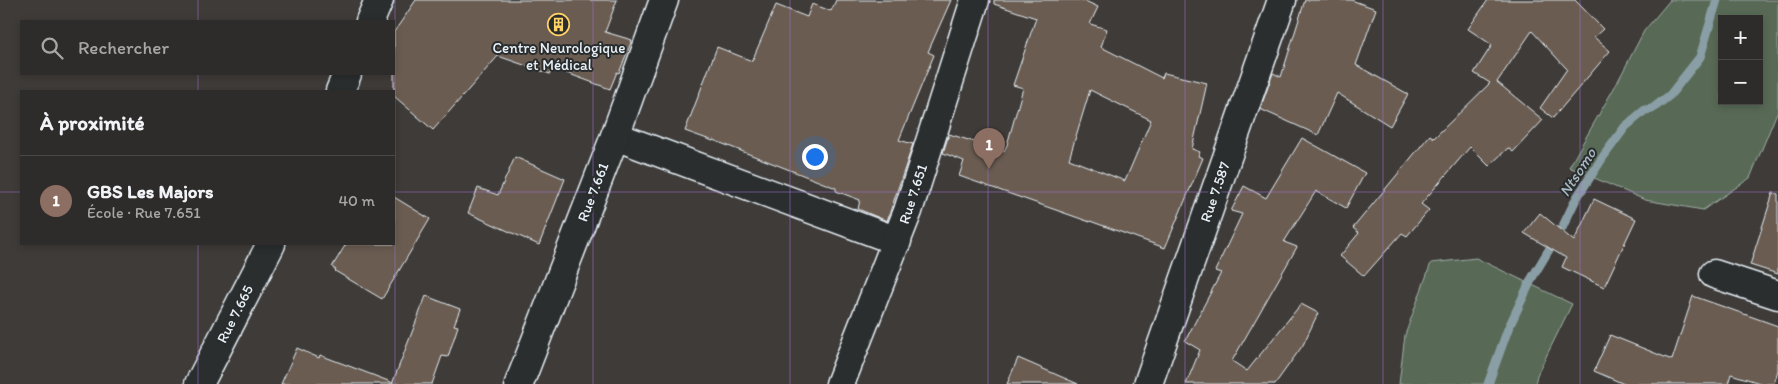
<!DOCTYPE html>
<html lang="fr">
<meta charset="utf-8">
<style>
body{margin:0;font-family:Itim,sans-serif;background:#363432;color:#f1f3f6}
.controls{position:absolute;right:15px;top:15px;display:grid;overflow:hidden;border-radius:0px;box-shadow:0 2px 8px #0003}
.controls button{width:45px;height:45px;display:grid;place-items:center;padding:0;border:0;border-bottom:1px solid #494847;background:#2e2c2a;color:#f1f3f6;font:25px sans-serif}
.you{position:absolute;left:814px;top:156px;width:18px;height:18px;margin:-12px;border:4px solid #fff;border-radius:50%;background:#1a73e8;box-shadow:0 0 0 8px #1a73e833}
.badge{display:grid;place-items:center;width:32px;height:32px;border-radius:50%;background:#bca0f2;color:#fff;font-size:16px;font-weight:700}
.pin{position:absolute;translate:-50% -41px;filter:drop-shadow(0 1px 2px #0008)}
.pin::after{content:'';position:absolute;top:26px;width:18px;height:15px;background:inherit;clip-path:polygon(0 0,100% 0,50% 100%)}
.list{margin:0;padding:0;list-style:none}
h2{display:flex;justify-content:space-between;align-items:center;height:65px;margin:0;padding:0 20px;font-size:21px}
h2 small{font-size:16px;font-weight:400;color:#a7a7a8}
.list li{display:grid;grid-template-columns:32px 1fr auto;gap:15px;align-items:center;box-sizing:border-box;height:90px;padding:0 20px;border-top:1px solid #494847}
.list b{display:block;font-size:19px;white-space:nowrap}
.list p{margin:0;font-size:16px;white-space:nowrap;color:#a7a7a8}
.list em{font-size:16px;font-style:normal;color:#a7a7a8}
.icon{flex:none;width:28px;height:28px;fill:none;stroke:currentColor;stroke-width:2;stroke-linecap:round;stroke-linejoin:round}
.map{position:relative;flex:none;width:1778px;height:384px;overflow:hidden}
.search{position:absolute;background:#2e2c2a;box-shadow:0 2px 8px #0003;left:20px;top:20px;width:375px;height:55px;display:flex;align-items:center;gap:12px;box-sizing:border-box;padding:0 18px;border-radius:0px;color:#a7a7a8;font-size:19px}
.panel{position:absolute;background:#2e2c2a;box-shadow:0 2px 8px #0003;left:20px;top:90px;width:375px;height:155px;border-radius:0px}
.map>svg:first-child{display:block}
.grass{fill:#586b56;stroke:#a0aea7;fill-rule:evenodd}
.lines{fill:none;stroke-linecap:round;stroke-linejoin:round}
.stream{stroke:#8a9ea6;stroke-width:9}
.building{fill:#6b5c51;stroke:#e8f1f8;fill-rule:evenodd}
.minor-casing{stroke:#e8f1f8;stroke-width:31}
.minor{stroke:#2a2d2e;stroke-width:28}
.grid{fill:none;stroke:#a171d3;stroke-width:1;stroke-opacity:0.55}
.labels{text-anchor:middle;stroke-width:4;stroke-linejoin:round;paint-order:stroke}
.poi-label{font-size:15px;fill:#e8f1f8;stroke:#2a2d2e}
.street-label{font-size:15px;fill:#e8f1f8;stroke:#2a2d2e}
.water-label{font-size:16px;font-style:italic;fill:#a9b9c2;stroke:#2a2d2e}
</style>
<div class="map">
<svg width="1778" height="384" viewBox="0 0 1778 384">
<rect width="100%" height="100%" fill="#3e3b38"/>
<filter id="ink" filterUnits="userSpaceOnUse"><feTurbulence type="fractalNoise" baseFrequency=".02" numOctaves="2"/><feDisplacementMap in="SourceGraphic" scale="10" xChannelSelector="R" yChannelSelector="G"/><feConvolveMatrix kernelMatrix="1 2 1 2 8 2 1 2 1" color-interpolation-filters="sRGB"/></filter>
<g filter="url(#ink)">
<g class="grass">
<path d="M1670 0H1778V110L1750 178 1703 210 1645 200 1569 167 1618 81 1644 31ZM1722 19H1759V101H1722Z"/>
<polygon points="1476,258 1572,304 1537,375 1535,384 1399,384 1405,335 1431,263"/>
</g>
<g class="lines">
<polyline class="stream" points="1488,384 1508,329 1532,278 1562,228 1576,199 1603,157 1625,127 1645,110 1652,109 1670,95 1700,57 1717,0"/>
</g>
<g class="building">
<polygon points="416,0 617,0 605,32 632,40 619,73 617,72 610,89 553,68 550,74 498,56 433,130 394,96 394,32"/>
<polygon points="836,0 951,0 928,52 934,55 899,140 913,144 887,221 858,209 860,200 836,191 836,188 713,140 713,141 685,131 717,47 752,61 776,5 807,17 812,4 831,11"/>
<path d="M994 0H1083L1098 7 1090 24 1107 29 1101 47 1162 78 1164 73 1207 83 1192 149 1200 152 1198 156 1203 158 1165 248 1090 221V222L959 176 964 161 943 153 949 134 1004 151 1007 145 1023 88 1013 85 1036 18 994 4ZM1090 90 1151 120 1125 181 1069 159Z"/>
<polygon points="1305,0 1351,0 1376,9 1356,65 1408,94 1390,126 1337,93 1318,135 1260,109 1273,73 1281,77"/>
<polygon points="1488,0 1575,0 1603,29 1594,37 1610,51 1553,118 1540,108 1567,69 1532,31 1497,82 1543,120 1513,152 1508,148 1489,166 1470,147 1421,204 1429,210 1407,236 1402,233 1364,276 1340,256 1359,233 1353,228 1430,135 1434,138 1490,83 1474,73 1492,45 1468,29"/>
<polygon points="1302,138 1365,173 1346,208 1316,191 1284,242 1297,247 1232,361 1247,371 1301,304 1318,313 1303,345 1275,384 1186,384 1200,350 1185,341 1221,273 1215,271 1242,214 1231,211 1244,186 1266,198"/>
<polygon points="515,157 565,179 539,245 468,213 478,188 498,195"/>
<polygon points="1773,193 1778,194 1778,274 1750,265"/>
<polygon points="394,197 430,219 382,299 335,271 336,270 332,267 346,244 394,244"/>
<polygon points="1594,199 1636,219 1604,287 1562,267 1566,258 1524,233 1540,213 1574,241"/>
<polygon points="426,296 460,309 454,325 458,326 448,357 442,356 432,384 392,384"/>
<polygon points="1693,296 1778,326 1778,370 1774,384 1763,384 1731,374 1728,384 1624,384 1594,371 1610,335 1672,360"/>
<polygon points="297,348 319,358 320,355 391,382 391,384 281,384"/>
<polygon points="1018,358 1078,384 1007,384"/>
</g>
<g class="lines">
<defs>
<g id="minor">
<polyline points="370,21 379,0"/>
<polyline points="340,91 347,74"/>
<polyline points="615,136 897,241"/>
<polyline points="1714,274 1778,295"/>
<polyline points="199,384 271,244"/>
<polyline points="519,384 615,136 664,0"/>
<polyline points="840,384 908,211 975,0"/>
<polyline points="1148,384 1282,0"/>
</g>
</defs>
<use href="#minor" class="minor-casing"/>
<use href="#minor" class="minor"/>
</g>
</g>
<path class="grid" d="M198 0V21M395 0V384M593 0V384M790 0V384M988 0V384M1185 0V384M1383 0V384M1580 0V384M198 74V91M0 192H21M394 192H1778M198 244V384"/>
<defs>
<symbol id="building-ring" viewBox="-11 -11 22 22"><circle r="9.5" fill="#2a2d2e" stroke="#ffd166" stroke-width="1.5"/><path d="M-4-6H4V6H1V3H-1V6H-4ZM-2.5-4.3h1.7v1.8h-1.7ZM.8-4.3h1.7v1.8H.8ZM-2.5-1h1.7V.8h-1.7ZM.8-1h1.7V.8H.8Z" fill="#ffd166"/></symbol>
</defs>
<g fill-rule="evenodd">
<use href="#building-ring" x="546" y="12" width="25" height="25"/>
</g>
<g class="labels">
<g class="poi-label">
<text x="559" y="53">Centre Neurologique<tspan x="559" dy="17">et Médical</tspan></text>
</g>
<g class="street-label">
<text transform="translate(593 192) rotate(-69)" y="5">Rue 7.661</text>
<text transform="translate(1215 192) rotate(-71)" y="5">Rue 7.587</text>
<text transform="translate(913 194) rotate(-72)" y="5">Rue 7.651</text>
<text transform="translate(235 314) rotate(-63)" y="5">Rue 7.665</text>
</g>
<g class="water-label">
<text transform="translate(1577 172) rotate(-57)" y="6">Ntsomo</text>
</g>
</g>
</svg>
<div class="controls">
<button>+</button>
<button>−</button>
</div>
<div class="you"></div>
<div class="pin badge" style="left:989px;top:169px;background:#8d6e63">1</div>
<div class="search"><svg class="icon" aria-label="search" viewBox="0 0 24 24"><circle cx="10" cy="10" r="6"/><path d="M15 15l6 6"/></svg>Rechercher</div>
<section class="panel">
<h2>À proximité<small></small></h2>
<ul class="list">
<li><span class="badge" style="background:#8d6e63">1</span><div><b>GBS Les Majors</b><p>École · Rue 7.651</p></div><em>40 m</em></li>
</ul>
</section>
</div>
